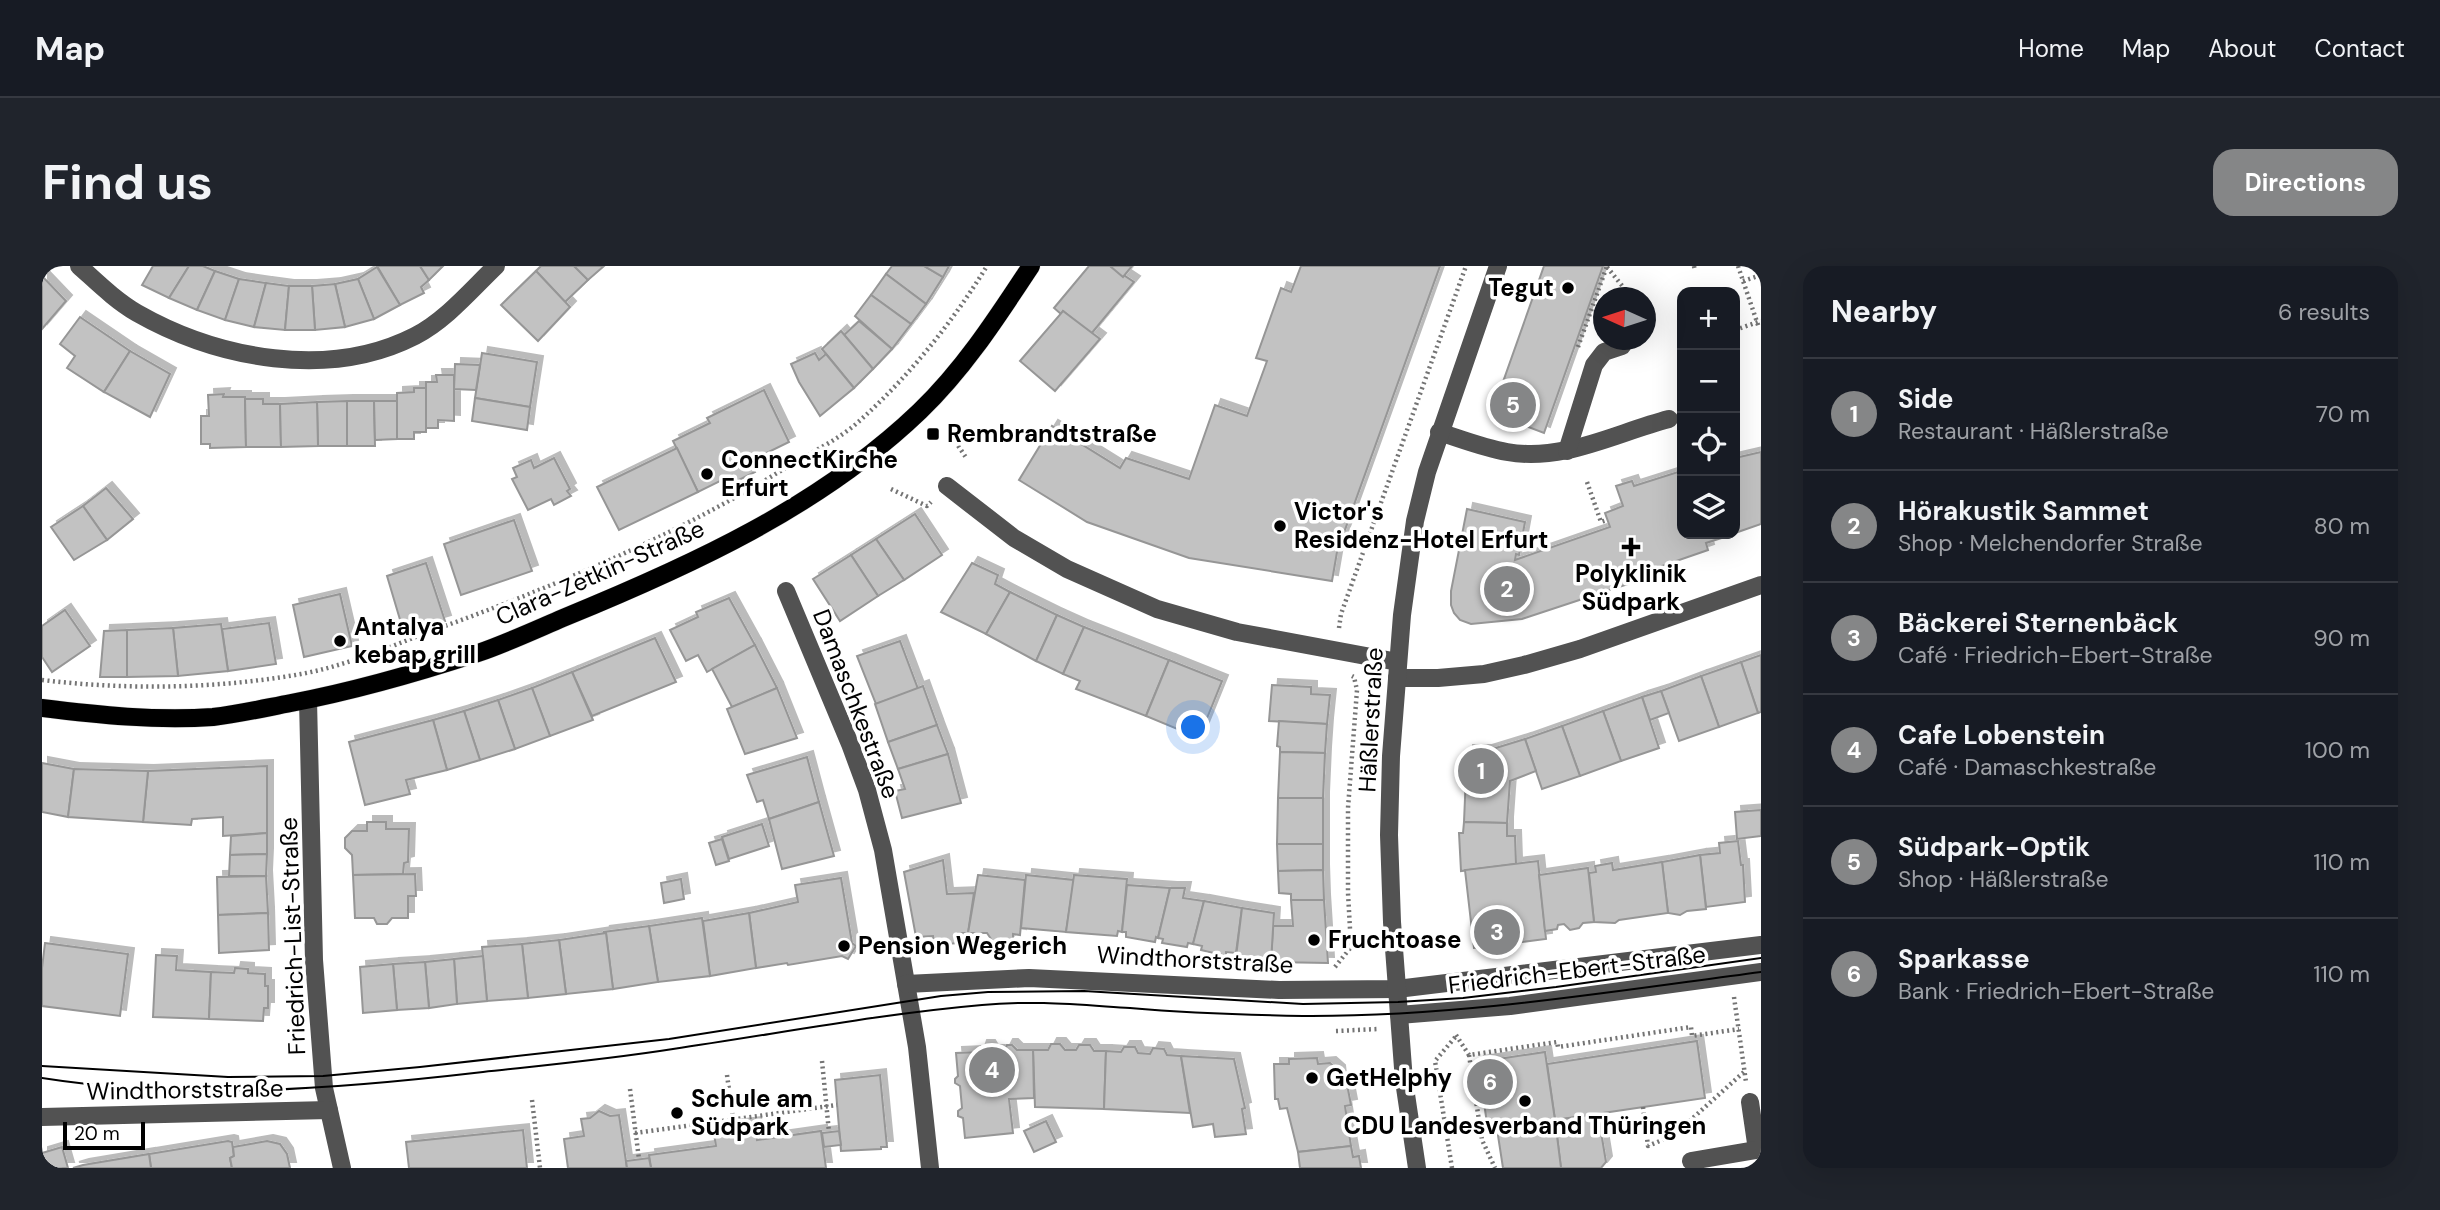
<!DOCTYPE html>
<meta charset="utf-8">
<style>
body{margin:0;font-family:"DM Sans",sans-serif;background:#20242c;color:#f1f3f6}
.controls{position:absolute;right:21px;top:21px;display:grid;overflow:hidden;border-radius:14px;box-shadow:0 7px 28px #0002}
.controls button{width:63px;height:63px;display:grid;place-items:center;padding:0;border:0;border-bottom:2px solid #363941;background:#171b24;color:#f1f3f6;font:35px sans-serif}
.compass{position:absolute;left:1551px;top:21px;width:63px;height:63px;border-radius:50%;background:#171b24;box-shadow:0 7px 28px #0002;rotate:273deg}
.scale{position:absolute;left:21px;bottom:18px;width:82px;box-sizing:border-box;padding-left:7px;border:4px solid #000;border-top:0;font-size:19px;line-height:24px;white-space:nowrap;color:#000;-webkit-text-stroke:5px #fff;paint-order:stroke}
.you{position:absolute;left:1152px;top:462px;width:24px;height:24px;margin:-18px;border:5px solid #fff;border-radius:50%;background:#1a73e8;box-shadow:0 0 0 10px #1a73e833}
.badge{display:grid;place-items:center;width:46px;height:46px;border-radius:50%;background:#858687;color:#fff;font-size:23px;font-weight:700}
.pin{position:absolute;translate:-50% -50%;border:4px solid #fff;box-shadow:0 2px 7px #0006}
.list{margin:0;padding:0;list-style:none}
h2{display:flex;justify-content:space-between;align-items:center;height:91px;margin:0;padding:0 28px;font-size:30px}
h2 small{font-size:23px;font-weight:400;color:#9ea1a6}
.list li{display:grid;grid-template-columns:46px 1fr auto;gap:21px;align-items:center;box-sizing:border-box;height:112px;padding:0 28px;border-top:2px solid #363941}
.list b{display:block;font-size:26px;white-space:nowrap}
.list p{margin:0;font-size:23px;white-space:nowrap;color:#9ea1a6}
.list em{font-size:23px;font-style:normal;color:#9ea1a6}
.icon{flex:none;width:38px;height:38px;fill:none;stroke:currentColor;stroke-width:2;stroke-linecap:round;stroke-linejoin:round}
.map{position:relative;flex:none;width:1719px;height:902px;overflow:hidden;border-radius:21px}
header{display:flex;align-items:center;gap:42px;box-sizing:border-box;height:98px;padding:0 35px;background:#171b24;border-bottom:2px solid #363941}
header strong{font-size:33px}
nav{display:flex;gap:38px;margin-inline-start:auto;font-size:24px}
.intro{display:flex;align-items:center;justify-content:space-between;box-sizing:border-box;height:168px;padding:0 42px}
h1{margin:0;font-size:49px}
.button{padding:18px 32px;border-radius:21px;background:#858687;color:#fff;font-size:24px;font-weight:700}
main{display:flex;gap:42px;padding:0 42px}
aside{flex:1;background:#171b24;border-radius:21px;box-shadow:0 7px 28px #0002}
.map>svg:first-child{display:block}
.building{fill:#c2c2c2;stroke:#969696;stroke-width:2;filter:url(#shadow)}
.lines{fill:none;stroke-linecap:round;stroke-linejoin:round}
.major-casing{stroke:#dbdbdb;stroke-width:19}
.path{stroke:#747474;stroke-width:4.5;stroke-dasharray:2 3.5;stroke-linecap:butt}
.minor{stroke:#525252;stroke-width:18}
.major{stroke:#000;stroke-width:18}
.tram{stroke:#000;stroke-width:2}
.poi-dot{fill:#000;stroke:#fff;stroke-width:2.5}
.labels{text-anchor:middle;stroke-width:7;stroke-linejoin:round;paint-order:stroke}
.poi-label{font-size:24px;font-weight:bold;fill:#000;stroke:#fff;text-anchor:start}
.street-label{font-size:24px;fill:#000;stroke:#fff}
</style>
<header>
<strong>Map</strong>
<nav><a>Home</a><a>Map</a><a>About</a><a>Contact</a></nav>
</header>
<div class="intro"><h1>Find us</h1><a class="button">Directions</a></div>
<main>
<div class="map">
<svg width="1719" height="902" viewBox="0 0 1719 902">
<defs>
<filter id="shadow"><feDropShadow dx="6" dy="-6" stdDeviation="0" flood-color="#0004"/></filter>
</defs>
<rect width="100%" height="100%" fill="#fff"/>
<g class="building">
<polygon points="111,0 147,0 127,32 100,19"/>
<polygon points="147,0 161,0 173,5 155,44 127,32"/>
<polygon points="335,0 378,0 387,14 379,21 382,27 358,39"/>
<polygon points="378,0 401,0 387,14"/>
<polygon points="499,0 532,0 546,14 523,36 494,5"/>
<polygon points="532,0 562,0 546,14"/>
<polygon points="850,0 882,0 901,11 884,38 844,8"/>
<polygon points="882,0 907,0 901,11"/>
<polygon points="1047,0 1068,0 1092,16 1049,68 1021,45 1019,48 1012,42"/>
<polygon points="1068,0 1090,0 1081,11"/>
<polygon points="1259,0 1398,0 1295,286 1290,315 1147,292 1045,256 977,214 1010,160 1078,202 1084,192 1147,213 1173,139 1205,150 1225,95 1214,92 1239,22 1249,26"/>
<polygon points="1502,0 1561,0 1502,167 1450,147"/>
<polygon points="335,1 358,39 332,53 316,13"/>
<polygon points="173,5 197,13 183,54 155,44"/>
<polygon points="494,5 528,41 496,75 459,39"/>
<polygon points="844,8 884,38 869,58 829,29"/>
<polygon points="0,10 24,35 0,63"/>
<polygon points="197,13 224,17 212,61 183,54"/>
<polygon points="316,13 332,53 303,61 293,18"/>
<polygon points="224,17 247,20 243,64 212,61"/>
<polygon points="293,18 303,61 273,64 270,20"/>
<polygon points="247,20 270,20 273,64 243,64"/>
<polygon points="829,29 869,58 850,83 813,50"/>
<polygon points="1021,45 1058,73 1013,125 978,95"/>
<polygon points="38,51 88,85 62,126 25,102 33,90 18,78"/>
<polygon points="817,55 850,83 831,103 802,69"/>
<polygon points="799,65 831,103 812,122 780,83"/>
<polygon points="88,85 128,108 108,151 62,126"/>
<polygon points="440,87 495,96 488,141 433,132"/>
<polygon points="773,87 777,94 784,88 812,122 778,150 757,116 749,98"/>
<polygon points="413,98 438,99 434,124 412,123"/>
<polygon points="394,109 412,109 412,155 396,154 396,162 384,162 384,116 395,116"/>
<polygon points="372,122 384,122 384,166 372,166 372,173 355,173 355,127 372,126"/>
<polygon points="722,124 747,176 708,195 713,206 693,216 690,209 656,226 631,175 668,157 665,152"/>
<polygon points="182,128 181,131 203,131 204,181 168,182 168,178 159,178 159,150 167,150 166,129"/>
<polygon points="433,132 488,141 485,164 430,155"/>
<polygon points="203,133 221,133 221,138 238,138 239,181 204,181"/>
<polygon points="305,135 305,180 276,180 275,136"/>
<polygon points="305,135 332,135 333,180 305,180"/>
<polygon points="332,135 355,135 355,173 333,174"/>
<polygon points="275,136 276,180 239,181 238,138"/>
<polygon points="635,182 656,226 577,264 555,221"/>
<polygon points="1719,186 1719,258 1693,267 1693,192"/>
<polygon points="512,192 528,223 525,225 529,230 512,239 509,233 486,244 470,213 475,211 471,202 489,194 492,202"/>
<polygon points="1639,205 1640,268 1692,268 1664,277 1666,284 1608,304 1610,310 1480,353 1429,358 1418,354 1412,347 1409,339 1409,325 1425,243 1483,256 1477,289 1474,288 1473,294 1568,261 1563,247 1581,240 1574,220 1590,215 1592,220"/>
<polygon points="64,222 91,253 65,274 41,240"/>
<polygon points="41,240 65,274 32,294 9,261"/>
<polygon points="873,248 900,289 862,314 834,273"/>
<polygon points="472,254 490,305 419,329 402,278"/>
<polygon points="834,273 862,314 836,330 809,289"/>
<polygon points="809,289 836,330 798,355 771,313"/>
<polygon points="384,297 403,355 362,367 345,310"/>
<polygon points="930,297 956,309 953,318 968,326 944,368 899,346"/>
<polygon points="968,326 1015,349 994,395 944,368"/>
<polygon points="298,328 310,380 262,391 251,339"/>
<polygon points="687,332 713,379 665,406 656,389 644,395 628,364 656,351 654,346"/>
<polygon points="23,344 48,380 10,406 0,391 0,360"/>
<polygon points="1015,349 1042,361 1021,408 994,395"/>
<polygon points="227,357 234,398 186,405 180,363"/>
<polygon points="179,358 186,405 136,410 131,362"/>
<polygon points="1042,361 1127,394 1104,450 1034,423 1038,415 1021,408"/>
<polygon points="131,362 136,410 85,411 85,364"/>
<polygon points="85,364 85,411 58,411 62,365"/>
<polygon points="613,372 634,416 550,450 530,406"/>
<polygon points="858,375 876,423 834,438 815,390"/>
<polygon points="713,379 735,422 690,441 670,403"/>
<polygon points="1719,389 1719,446 1716,447 1699,396"/>
<polygon points="1127,394 1180,415 1157,472 1104,450"/>
<polygon points="1699,396 1716,447 1677,461 1659,410"/>
<polygon points="530,406 551,454 508,470 490,422"/>
<polygon points="1659,410 1677,461 1637,475 1619,425"/>
<polygon points="1230,419 1269,421 1269,428 1288,429 1285,458 1227,455"/>
<polygon points="881,420 895,459 846,476 833,438"/>
<polygon points="490,422 508,470 473,483 456,434"/>
<polygon points="735,422 755,472 703,488 685,443"/>
<polygon points="1619,425 1627,447 1608,454 1600,431"/>
<polygon points="1600,431 1617,482 1579,495 1561,445"/>
<polygon points="456,434 473,483 438,494 422,445"/>
<polygon points="422,445 438,494 405,504 391,454"/>
<polygon points="1561,445 1579,495 1538,510 1520,460"/>
<polygon points="391,454 405,504 364,514 368,528 323,539 307,476"/>
<polygon points="1237,455 1285,458 1283,487 1238,486 1238,481 1235,480"/>
<polygon points="895,459 906,488 856,503 846,476"/>
<polygon points="1520,460 1538,510 1500,523 1483,473"/>
<polygon points="1483,473 1494,505 1468,515 1465,557 1422,556 1425,485 1444,485"/>
<polygon points="1238,486 1283,487 1281,532 1236,532"/>
<polygon points="906,488 919,537 860,552 853,525 863,523 856,503"/>
<polygon points="765,491 777,536 727,553 721,534 715,536 705,509"/>
<polygon points="0,497 32,503 26,551 0,546"/>
<polygon points="225,500 225,567 181,570 181,551 150,553 149,559 101,556 106,505"/>
<polygon points="32,503 106,505 101,556 26,551"/>
<polygon points="1236,532 1281,532 1281,578 1235,578"/>
<polygon points="777,536 792,590 740,603 727,553"/>
<polygon points="1719,544 1719,570 1695,573 1693,546"/>
<polygon points="325,556 344,556 344,563 367,563 366,596 362,597 361,608 311,609 310,589 303,582 303,572 310,565 325,565"/>
<polygon points="1422,556 1465,557 1465,570 1473,570 1474,598 1419,605 1417,567 1421,567"/>
<polygon points="720,558 727,580 687,593 680,571"/>
<polygon points="225,567 225,588 188,589 189,570"/>
<polygon points="680,573 687,595 674,599 667,577"/>
<polygon points="1696,575 1699,599 1701,599 1703,636 1664,641 1658,589 1678,587 1677,577"/>
<polygon points="1235,578 1281,578 1281,604 1236,605"/>
<polygon points="225,588 224,610 187,610 188,589"/>
<polygon points="1658,589 1664,643 1645,645 1638,649 1626,647 1620,596"/>
<polygon points="901,594 905,628 932,627 926,667 916,667 916,677 892,679 891,670 874,671 862,606"/>
<polygon points="1496,595 1504,673 1432,682 1423,604"/>
<polygon points="1620,596 1626,647 1577,654 1573,657 1552,656 1547,607 1554,606 1553,600 1570,597 1571,604"/>
<polygon points="1546,602 1552,656 1541,657 1537,662 1528,664 1522,658 1516,659 1515,663 1503,665 1497,609"/>
<polygon points="1281,604 1282,634 1249,634 1249,628 1237,627 1236,605"/>
<polygon points="373,608 374,630 366,630 366,652 350,652 345,658 335,658 332,652 313,652 311,609"/>
<polygon points="936,609 983,614 978,669 971,668 971,672 963,678 951,676 945,667 926,667"/>
<polygon points="984,609 1032,614 1024,666 979,662"/>
<polygon points="1032,609 1085,613 1080,666 1076,665 1075,670 1024,666"/>
<polygon points="224,610 226,647 176,649 175,611"/>
<polygon points="799,612 810,677 814,680 806,693 800,690 746,699 745,697 714,702 707,647 756,636 753,619"/>
<polygon points="639,613 642,633 622,637 619,617"/>
<polygon points="1085,619 1128,622 1116,672 1114,671 1113,676 1084,671 1084,666 1080,666"/>
<polygon points="1128,622 1143,622 1141,632 1162,635 1151,678 1146,677 1145,681 1120,677 1121,673 1116,672"/>
<polygon points="1249,634 1282,634 1286,697 1229,696 1231,660 1251,660"/>
<polygon points="1162,635 1200,642 1194,687 1184,686 1184,690 1159,684 1160,680 1151,678"/>
<polygon points="1200,642 1232,647 1229,696 1224,696 1224,698 1199,695 1200,691 1194,691"/>
<polygon points="226,647 227,684 177,687 176,649"/>
<polygon points="707,647 714,702 668,710 661,655"/>
<polygon points="660,652 668,710 616,716 607,660"/>
<polygon points="607,660 616,716 571,723 564,667 561,666"/>
<polygon points="564,667 571,723 524,728 517,674"/>
<polygon points="517,674 524,728 486,732 480,678"/>
<polygon points="3,677 86,688 78,750 0,740 0,702"/>
<polygon points="480,678 486,732 445,735 440,681"/>
<polygon points="114,689 135,690 134,704 169,706 167,753 111,751"/>
<polygon points="441,690 445,735 415,738 412,693"/>
<polygon points="412,693 415,738 387,742 383,696"/>
<polygon points="383,696 387,742 355,744 351,698"/>
<polygon points="351,698 355,744 321,747 318,701"/>
<polygon points="193,702 206,703 206,707 223,708 223,720 226,720 226,742 222,742 221,755 167,753 169,706 192,707"/>
<polygon points="1655,775 1663,832 1513,854 1505,798"/>
<polygon points="1009,778 1018,778 1023,784 1034,784 1037,779 1048,779 1052,785 1064,785 1062,843 993,841 991,784 1006,784"/>
<polygon points="965,779 970,779 975,784 991,784 992,832 967,833 971,867 923,872 921,852 916,850 916,845 920,842 918,820 913,817 913,813 916,810 914,787 937,786 939,780 947,780 950,785 962,785"/>
<polygon points="1082,781 1093,781 1096,787 1108,788 1111,782 1122,783 1125,789 1139,790 1148,847 1062,843 1064,785 1079,786"/>
<polygon points="1503,786 1513,854 1446,864 1436,796"/>
<polygon points="1139,790 1192,793 1203,842 1200,843 1204,868 1173,871 1171,858 1151,861"/>
<polygon points="1275,792 1276,798 1288,797 1297,805 1298,814 1304,813 1309,839 1303,840 1309,880 1256,886 1245,842 1238,843 1236,833 1233,833 1232,798 1247,798 1247,793"/>
<polygon points="838,809 845,881 839,881 839,883 799,885 793,814"/>
<polygon points="557,845 568,850 577,849 585,902 526,902 522,873 542,870 539,853 548,852"/>
<polygon points="1556,848 1564,896 1559,902 1519,902 1513,854"/>
<polygon points="1513,854 1519,902 1461,902 1455,863"/>
<polygon points="1004,855 1014,876 992,886 982,865"/>
<polygon points="713,857 715,874 779,865 784,902 609,902 607,889 674,880 671,862"/>
<polygon points="481,864 485,902 367,902 364,876"/>
<polygon points="797,865 799,879 782,881 780,867"/>
<polygon points="186,875 190,876 192,890 188,892 190,902 109,902 107,888"/>
<polygon points="225,875 238,878 245,888 248,902 190,902 188,892 192,890 191,881"/>
<polygon points="1309,880 1311,891 1317,890 1319,902 1258,902 1256,886"/>
<polygon points="20,881 26,902 0,902 0,887"/>
<polygon points="107,888 109,902 31,902 41,899"/>
<polygon points="607,892 609,902 585,902 584,895"/>
</g>
<g class="lines">
<defs>
<path id="major" d="M0 442C56 449 114 455 171 451 197 448 223 442 249 437 312 425 375 407 436 387 465 377 493 364 521 352 648 300 778 241 878 145 922 103 956 50 989 0"/>
</defs>
<use href="#major" class="major-casing"/>
<g class="path">
<polyline points="1652,0 1653,5"/>
<polyline points="1696,0 1717,62"/>
<polyline points="1565,1 1590,32"/>
<polyline points="1701,15 1719,9"/>
<polyline points="1693,64 1719,55"/>
<polyline points="1536,81 1565,0"/>
<polyline points="907,166 925,193"/>
<polyline points="1545,216 1559,256 1565,254"/>
<polyline points="849,223 885,240 889,236"/>
<polyline points="1617,301 1623,319"/>
<polyline points="1297,362 1299,348 1424,0"/>
<path d="M0 414C85 424 174 423 259 408 304 400 349 380 392 364 514 320 635 269 745 201 768 187 794 175 814 158 865 113 910 57 945 0"/>
<polyline points="1293,701 1309,681 1306,627 1306,542 1315,424 1312,411 1310,410"/>
<polyline points="1692,731 1704,816"/>
<polyline points="1294,765 1336,763"/>
<polyline points="1414,769 1427,789 1515,776 1516,781 1649,761 1650,770 1697,763"/>
<polyline points="1427,789 1440,874 1453,902"/>
<polyline points="780,795 787,866"/>
<polyline points="685,809 692,860"/>
<polyline points="588,823 597,893"/>
<polyline points="490,834 498,902"/>
<polyline points="1601,841 1606,880 1632,869 1703,805"/>
<polyline points="593,867 795,839"/>
<polyline points="1410,902 1393,795 1415,769"/>
</g>
<g class="minor">
<path d="M37 0C56 17 73 34 95 47 176 93 287 114 373 70 404 54 429 24 454 0"/>
<path d="M1397 166C1419 173 1442 182 1465 186 1522 196 1573 167 1627 153"/>
<polyline points="1525,185 1552,99 1562,86 1580,80"/>
<polyline points="905,220 972,272 1025,303 1115,343 1195,366 1356,396"/>
<polyline points="744,325 808,478 825,524 841,584 875,781 888,902"/>
<polyline points="1355,412 1396,412 1442,408 1482,399 1538,383 1719,319"/>
<polyline points="266,434 272,694 282,822 300,902"/>
<polyline points="864,718 987,712 1237,724 1355,723 1719,679"/>
<polyline points="1357,749 1468,740 1719,706"/>
<polyline points="1708,836 1715,884"/>
<polyline points="0,851 287,844"/>
<polyline points="1649,895 1719,883"/>
<polyline points="1375,902 1362,815 1350,656 1347,569 1349,490 1360,349 1373,255 1385,206 1456,0"/>
</g>
<use href="#major" class="major"/>
<g class="tram">
<polyline points="0,800 186,811 281,810 378,801 627,773 899,730 946,726 1042,725 1261,738 1356,736 1421,732 1514,721 1719,692"/>
<path d="M0 812C147 835 295 823 441 806 505 799 568 793 631 783 734 768 837 748 940 739 989 734 1039 739 1088 742 1145 747 1204 749 1261 750 1415 751 1567 726 1719 706"/>
</g>
</g>
<g class="poi-dot">
<circle cx="1526" cy="22" r="7"/>
<rect x="884" y="161" width="14" height="14" rx="3.5"/>
<circle cx="665" cy="208" r="7"/>
<circle cx="1238" cy="260" r="7"/>
<path d="M1585.5 270.5h7v7h7v7h-7v7h-7v-7h-7v-7h7z"/>
<circle cx="298" cy="375" r="7"/>
<circle cx="1272" cy="674" r="7"/>
<circle cx="802" cy="680" r="7"/>
<circle cx="1270" cy="812" r="7"/>
<circle cx="1483" cy="835" r="7"/>
<circle cx="635" cy="847" r="7"/>
</g>
<g class="labels">
<g class="poi-label">
<text x="1512" y="30" text-anchor="end">Tegut</text>
<text x="905" y="176">Rembrandtstraße</text>
<text x="679" y="202">ConnectKirche<tspan x="679" dy="28">Erfurt</tspan></text>
<text x="1252" y="254">Victor's<tspan x="1252" dy="28">Residenz-Hotel Erfurt</tspan></text>
<text x="1589" y="316" text-anchor="middle">Polyklinik<tspan x="1589" dy="28">Südpark</tspan></text>
<text x="312" y="369">Antalya<tspan x="312" dy="28">kebap grill</tspan></text>
<text x="1286" y="682">Fruchtoase</text>
<text x="816" y="688">Pension Wegerich</text>
<text x="1284" y="820">GetHelphy</text>
<text x="649" y="841">Schule am<tspan x="649" dy="28">Südpark</tspan></text>
<text x="1483" y="868" text-anchor="middle">CDU Landesverband Thüringen</text>
</g>
<g class="street-label">
<text transform="translate(558 307) rotate(-24)" y="8">Clara-Zetkin-Straße</text>
<text transform="translate(814 438) rotate(69)" y="8">Damaschkestraße</text>
<text transform="translate(1329 454) rotate(-87)" y="8">Häßlerstraße</text>
<text transform="translate(251 670) rotate(-92)" y="8">Friedrich-List-Straße</text>
<text transform="translate(1153 694) rotate(3)" y="8">Windthorststraße</text>
<text transform="translate(1535 704) rotate(-7)" y="8">Friedrich-Ebert-Straße</text>
<text transform="translate(143 824) rotate(-1)" y="8">Windthorststraße</text>
</g>
</g>
</svg>
<div class="controls">
<button>+</button>
<button>−</button>
<button><svg class="icon" aria-label="locate" viewBox="0 0 24 24"><circle cx="12" cy="12" r="6"/><path d="M12 2v4M12 18v4M2 12h4M18 12h4"/></svg></button>
<button><svg class="icon" aria-label="layers" viewBox="0 0 24 24"><path d="M12 4l9 5-9 5-9-5zM3 14l9 5 9-5"/></svg></button>
</div>
<svg class="compass" viewBox="-18 -18 36 36"><path d="M0-13l5 13h-10z" fill="#e53935"/><path d="M0 13l5-13h-10z" fill="#9ea1a6"/></svg>
<div class="scale">20 m</div>
<div class="you"></div>
<div class="pin badge" style="left:1439px;top:505px">1</div>
<div class="pin badge" style="left:1465px;top:323px">2</div>
<div class="pin badge" style="left:1455px;top:666px">3</div>
<div class="pin badge" style="left:950px;top:804px">4</div>
<div class="pin badge" style="left:1471px;top:139px">5</div>
<div class="pin badge" style="left:1448px;top:816px">6</div>
</div>
<aside>
<h2>Nearby<small>6 results</small></h2>
<ul class="list">
<li><span class="badge">1</span><div><b>Side</b><p>Restaurant · Häßlerstraße</p></div><em>70 m</em></li>
<li><span class="badge">2</span><div><b>Hörakustik Sammet</b><p>Shop · Melchendorfer Straße</p></div><em>80 m</em></li>
<li><span class="badge">3</span><div><b>Bäckerei Sternenbäck</b><p>Café · Friedrich-Ebert-Straße</p></div><em>90 m</em></li>
<li><span class="badge">4</span><div><b>Cafe Lobenstein</b><p>Café · Damaschkestraße</p></div><em>100 m</em></li>
<li><span class="badge">5</span><div><b>Südpark-Optik</b><p>Shop · Häßlerstraße</p></div><em>110 m</em></li>
<li><span class="badge">6</span><div><b>Sparkasse</b><p>Bank · Friedrich-Ebert-Straße</p></div><em>110 m</em></li>
</ul>
</aside>
</main>
